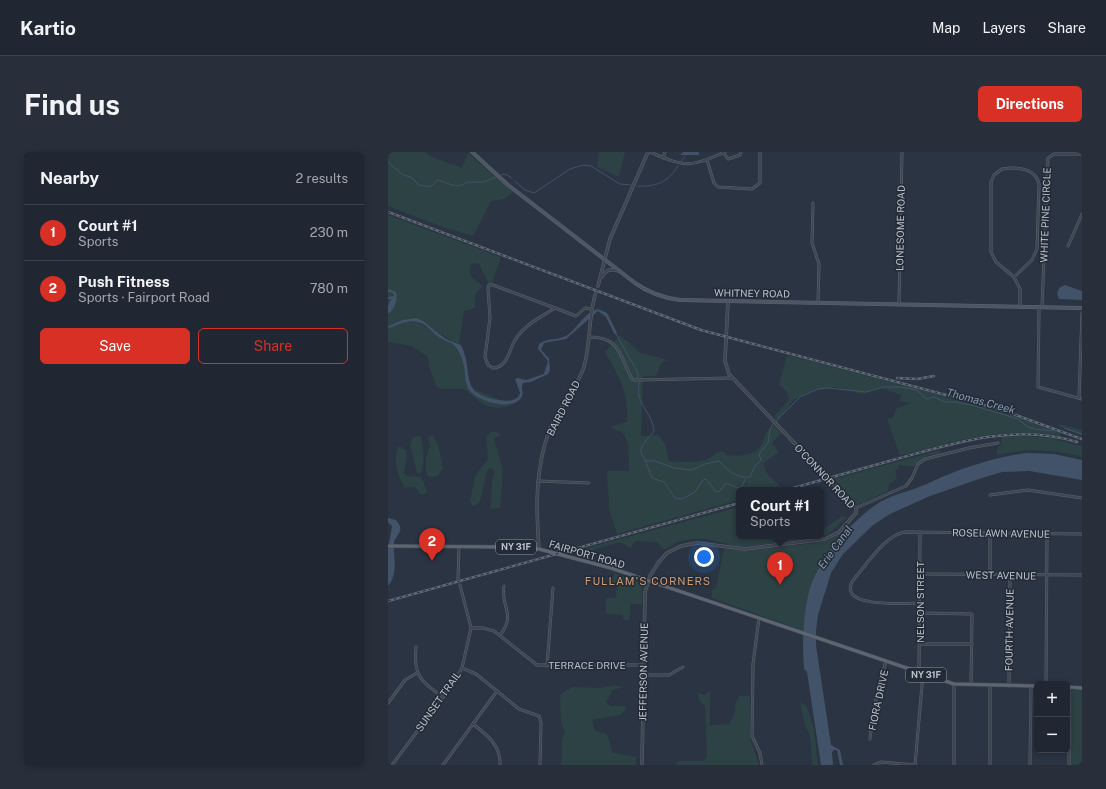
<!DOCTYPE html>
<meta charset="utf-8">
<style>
body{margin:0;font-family:"Public Sans",sans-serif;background:#282f3a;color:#f1f3f6}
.controls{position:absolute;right:12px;bottom:12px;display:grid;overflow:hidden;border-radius:6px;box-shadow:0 2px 6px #0003}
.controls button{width:36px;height:36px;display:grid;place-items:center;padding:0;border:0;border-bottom:1px solid #3d444d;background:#202732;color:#f1f3f6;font:20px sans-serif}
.you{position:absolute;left:316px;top:405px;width:14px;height:14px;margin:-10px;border:3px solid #fff;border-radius:50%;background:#1a73e8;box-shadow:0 0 0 6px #1a73e833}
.badge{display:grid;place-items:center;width:26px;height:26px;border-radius:50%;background:#d93025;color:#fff;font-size:13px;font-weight:700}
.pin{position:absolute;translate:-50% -33px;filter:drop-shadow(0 1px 2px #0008)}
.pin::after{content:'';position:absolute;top:21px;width:14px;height:12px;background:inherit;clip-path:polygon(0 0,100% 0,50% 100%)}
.popup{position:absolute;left:348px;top:335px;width:88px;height:52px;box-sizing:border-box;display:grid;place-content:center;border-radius:6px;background:#202732;filter:drop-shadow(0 1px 3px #0005);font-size:13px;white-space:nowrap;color:#a2a5ac}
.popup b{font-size:15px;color:#f1f3f6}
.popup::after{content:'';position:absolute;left:50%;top:100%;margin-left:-8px;border:8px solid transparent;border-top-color:#202732}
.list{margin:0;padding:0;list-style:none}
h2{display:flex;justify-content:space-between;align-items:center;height:52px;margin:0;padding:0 16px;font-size:17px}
h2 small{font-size:13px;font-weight:400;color:#a2a5ac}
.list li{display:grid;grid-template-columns:26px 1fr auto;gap:12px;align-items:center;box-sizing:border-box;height:56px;padding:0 16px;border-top:1px solid #3d444d}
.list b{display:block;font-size:15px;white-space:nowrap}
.list p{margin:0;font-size:13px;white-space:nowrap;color:#a2a5ac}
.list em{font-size:13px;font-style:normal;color:#a2a5ac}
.actions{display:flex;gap:8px;padding:12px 16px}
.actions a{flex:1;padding:9px 0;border:1px solid #d93025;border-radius:6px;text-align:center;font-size:14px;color:#d93025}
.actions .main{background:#d93025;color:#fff}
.map{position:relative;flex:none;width:694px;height:613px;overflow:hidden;border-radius:6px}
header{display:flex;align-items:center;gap:24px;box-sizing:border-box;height:56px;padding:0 20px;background:#202732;border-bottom:1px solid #3d444d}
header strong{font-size:19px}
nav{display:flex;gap:22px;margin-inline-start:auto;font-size:14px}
.intro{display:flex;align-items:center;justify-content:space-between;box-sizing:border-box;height:96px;padding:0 24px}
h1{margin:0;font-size:28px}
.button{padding:10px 18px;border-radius:6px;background:#d93025;color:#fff;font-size:14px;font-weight:700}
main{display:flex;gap:24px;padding:0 24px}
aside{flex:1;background:#202732;border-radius:6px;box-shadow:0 2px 6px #0003}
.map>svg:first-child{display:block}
.green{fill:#2d4244}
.water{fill:#415269}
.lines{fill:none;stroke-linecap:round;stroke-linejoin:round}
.stream{stroke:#415269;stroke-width:1}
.minor-casing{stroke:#5c646f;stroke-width:3}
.tertiary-casing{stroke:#5c646f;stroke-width:3.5}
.secondary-casing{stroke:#5c646f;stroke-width:4}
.primary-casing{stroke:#484f5b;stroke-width:4}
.minor{stroke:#3e4652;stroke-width:2}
.tertiary{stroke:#3e4652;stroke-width:2.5}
.secondary{stroke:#4d5664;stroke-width:3}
.primary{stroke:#5d6571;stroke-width:3}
.rail-casing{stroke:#616b78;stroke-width:2.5}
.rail{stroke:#232b37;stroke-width:1;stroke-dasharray:3;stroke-linecap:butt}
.labels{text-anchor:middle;stroke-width:3;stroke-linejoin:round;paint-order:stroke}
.shield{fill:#232b37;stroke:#8d959f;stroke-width:1}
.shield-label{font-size:9px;font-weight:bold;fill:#bbc2cc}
.street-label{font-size:10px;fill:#bbc2cc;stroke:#232b37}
.water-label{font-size:11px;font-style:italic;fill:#8698b0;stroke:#232b37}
.neighbourhood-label{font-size:11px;letter-spacing:1px;fill:#ce9a74;stroke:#232b37}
</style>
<header>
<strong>Kartio</strong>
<nav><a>Map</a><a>Layers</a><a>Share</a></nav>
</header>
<div class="intro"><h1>Find us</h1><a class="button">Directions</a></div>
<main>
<aside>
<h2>Nearby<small>2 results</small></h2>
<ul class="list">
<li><span class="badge">1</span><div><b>Court #1</b><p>Sports</p></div><em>230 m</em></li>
<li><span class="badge">2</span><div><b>Push Fitness</b><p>Sports · Fairport Road</p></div><em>780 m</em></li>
</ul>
<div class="actions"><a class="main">Save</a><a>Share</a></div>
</aside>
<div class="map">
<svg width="694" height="613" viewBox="0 0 694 613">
<rect width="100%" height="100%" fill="#2a3442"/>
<g class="green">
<polygon points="0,0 36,0 44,5 74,16 80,1 125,40 116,47 103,49 85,84 52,74 0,54"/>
<polygon points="211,0 237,0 231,25 209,15"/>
<path d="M0 63 113 105 104 131 101 132 91 112 86 111 83 113C79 128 89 127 95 135 86 140 87 146 87 156L76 159 71 192C41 180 34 155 0 174Z"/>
<path d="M17 170H31L55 188 67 193 75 211 80 235 125 253C110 258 98 256 87 246 83 242 79 238 74 237 65 235 56 239 49 235L41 215 40 205 24 194 0 190V176Z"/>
<path d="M232 183 253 201 280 208 274 210 268 224H255L253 284 270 283 277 292 281 309C297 310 318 313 329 300H337L338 303C349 304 363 305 371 296 379 287 372 283 386 273L393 281 384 291 391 300 376 311C375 322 387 329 394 336L388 338H351V348L229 382 221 357 219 319H241L240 291 234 280 227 278 223 274 239 270C241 241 231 225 217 200Z"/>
<path d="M399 203 606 257 673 280 672 284C614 274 567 289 512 304L499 267 505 265 509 256 524 251 511 249 514 243 493 236 474 242 447 235 424 239 405 248 390 269 386 264 401 248 399 240 391 233Z"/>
<polygon points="672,272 694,278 694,284 670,274"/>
<path d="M103 280H109L113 283 106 287 115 318 112 356 103 357 104 327 107 320 105 317 101 316C96 323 96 340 91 350L89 353 84 354 82 349 87 324 100 307 98 284Z"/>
<path d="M31 284 33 286C36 297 37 311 33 321H29L22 293 25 285Z"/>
<path d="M42 284H45L50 293 55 315 50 324 40 325C36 314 38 303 42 294L40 287Z"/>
<path d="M635 284 662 286 694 294V305C665 297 638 296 609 303V297L613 292 614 285Z"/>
<path d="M10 295H13L18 298 19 306 16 321 19 324 33 325 39 338 37 342 33 343 27 335 17 336C9 323 5 310 10 295Z"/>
<polygon points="552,298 552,301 538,304 526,315 512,313 507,319 509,327 501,332 500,339 470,353 446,327"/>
<path d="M351 355V384H433V379L453 365H459L439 383 429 386 352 395 318 387H303L290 390 276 398 268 389C260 392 254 387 246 390L243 396 234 391H228L208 397 198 402 187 401 206 394Z"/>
<polygon points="452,381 455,384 438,406 425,430 418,457 416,479 324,446 324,438 328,436 336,397 361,399 433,390 441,388"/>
<polygon points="227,421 254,431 254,452 243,452 241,468 236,468 234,463 219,462 218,460 218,446 228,446 229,434 222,433"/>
<polygon points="227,533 236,535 225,538 218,550 222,554 237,554 238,558 232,563 204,568 207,579 219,582 225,601 248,605 248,613 173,613 174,587 177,579 173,571 172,543 184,535 212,536"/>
<polygon points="684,538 694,538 694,613 682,613 683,540"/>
<path d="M322 539V573L341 572C343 568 346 563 347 559 348 552 346 550 352 544H362V586L371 613H287L290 609H316L319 605 317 554 311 548 310 541 316 543Z"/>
<polygon points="412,550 419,555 426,578 430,613 424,613 422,583 417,574"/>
</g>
<g class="water">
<polygon points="295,0 311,0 311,3 292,3"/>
<polygon points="677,133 694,139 694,148 671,147 669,142 671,136"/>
<path d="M0 137 8 140C10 148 7 157 0 162V154L3 147H0V145L6 144 5 141 0 140Z"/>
<path d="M210 157 219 161 229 181 227 183 218 165 210 159 178 187 156 191 153 198 161 206 162 218 160 222 143 230 135 231C132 237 137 240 133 246 124 259 93 250 83 240 76 234 78 220 75 211 73 205 71 199 67 194 64 190 58 190 54 187 45 183 39 171 29 170 17 168 10 174 0 176V174L14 168 28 166 35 169 58 187 73 193C87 221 69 242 111 248 119 249 125 250 131 244L132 241 127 227 130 226 138 228 156 222 160 209 150 197 151 192C160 185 172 189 181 182 190 175 197 160 210 157Z"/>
<path d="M639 301 666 302 694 308V328L641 319 614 320 594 326 542 344 502 362 484 374 455 402 443 421 430 463 428 479V493L443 593 452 598 455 613H452L449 598H446L444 600 445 613H433L419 520 416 517C414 492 415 461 422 436 432 405 465 367 492 350 508 341 527 338 543 330 573 316 607 305 639 301Z"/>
<path d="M0 366 8 368C17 379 10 380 6 390 5 404 11 422 0 434V398L4 374 0 370Z"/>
</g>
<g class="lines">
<g class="stream">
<path d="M0 10 15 23 23 25 31 33 42 35 50 28C60 31 70 38 79 30H96L108 25"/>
<polyline points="293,10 297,4"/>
<polyline points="113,23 117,22 124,26"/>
<polyline points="127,29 137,38 146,41 182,17 195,13 203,14 232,32 243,33"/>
<path d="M249 34C269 35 280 30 290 14"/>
<polyline points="228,182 250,221 250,226"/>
<path d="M251 231C247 253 264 259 266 279 259 290 245 296 259 309H267L286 316 304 318 317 312 331 309C339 318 349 327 362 325L367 314 373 308 371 302 380 291 382 277 385 272 412 245 430 237 440 236 478 240 496 235H514L529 238 538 247 546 245 557 250H569L587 254 630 267 640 275 647 277 665 279"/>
<polyline points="676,276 694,282"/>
<polyline points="257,308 264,326 276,330 287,346 294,347 307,340 315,328 318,327 328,340 332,339 338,331 350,336 354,334 357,327"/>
</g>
<defs>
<g id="minor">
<path d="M262 0C297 15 301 16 337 0"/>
<polyline points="335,0 340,7 352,3 353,0"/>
<polyline points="275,6 277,0"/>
<polyline points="319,8 326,31 330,35 364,37 372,31 372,0"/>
<path d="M614 17C628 15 647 15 651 32L649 97 644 108 626 125 608 110 603 100V30L606 23Z"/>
<polyline points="425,51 424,91 431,112 430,150"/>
<polyline points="680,94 694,62"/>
<polyline points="626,125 632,137 632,154"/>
<polyline points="511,151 514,0"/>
<polyline points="654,155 660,6 666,2 694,2"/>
<path d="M167 156 105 133H101L100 136 102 166 97 205 100 213 105 216C120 215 121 198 127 188 136 173 153 165 167 156L188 164 197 156 203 157"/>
<polyline points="651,156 650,235 694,247"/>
<path d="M201 185C233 185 231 203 244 227L247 228 344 226"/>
<polyline points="691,246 694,161"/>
<polyline points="150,329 201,331"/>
<polyline points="602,343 640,338 694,346"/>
<polyline points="468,356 518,334 524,326 530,312 537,307 581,296 610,291"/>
<polyline points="532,422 694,423"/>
<polyline points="602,422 602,381"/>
<polyline points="70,427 71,395"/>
<path d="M532 451C519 451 445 457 466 427 479 412 499 381 518 380L694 382"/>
<polyline points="532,461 584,462 583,533"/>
<polyline points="371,466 365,512 364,584 372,601 374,613"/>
<polyline points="83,476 95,476 106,479 149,513 255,513"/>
<path d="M112 483C129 462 112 455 116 434"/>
<polyline points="532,492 584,492"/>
<path d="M28 495C25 524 33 529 55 545"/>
<polyline points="159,514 165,436"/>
<polyline points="74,516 88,522 131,557 151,564 153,571 152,613"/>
<polyline points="531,520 532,380"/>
<polyline points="255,523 281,523 295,515"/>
<polyline points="658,532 659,381"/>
<polyline points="621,534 622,423"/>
<polyline points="0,551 17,528 29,521"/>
<path d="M85 572C99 583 113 593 112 613"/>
<path d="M482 587C484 560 490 535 498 509"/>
<polyline points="4,613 67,529 74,516 83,476 72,433"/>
<polyline points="55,613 109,539"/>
<polyline points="486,613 493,610 527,613"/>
<polyline points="527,613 535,522"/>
<polyline points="566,613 566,532"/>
<polyline points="602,613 602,533"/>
<polyline points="642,613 643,534"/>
<polyline points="681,613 681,535"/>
</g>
<g id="tertiary">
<path d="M214 125C218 118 222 116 231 119"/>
<polyline points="210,134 222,87 260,0"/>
<path d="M151 397C148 356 147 318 161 279 170 256 188 238 196 215 203 190 200 164 208 140"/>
<polyline points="254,613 257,440 262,424 270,411 279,401 293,394 309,391 357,397 437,387 451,380 468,361 468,356 464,352 341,222 337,209 340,149"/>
</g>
<path id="secondary" d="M84 0 120 33 247 131C261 141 275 146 292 148L694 156"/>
<g id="primary">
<polyline points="0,394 133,395 151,397 223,416 566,532 649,534"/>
<polyline points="679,535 694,536"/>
</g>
</defs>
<use href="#minor" class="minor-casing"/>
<use href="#tertiary" class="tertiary-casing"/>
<use href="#secondary" class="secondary-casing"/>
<use href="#primary" class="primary-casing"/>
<use href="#minor" class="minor"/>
<use href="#tertiary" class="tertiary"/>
<use href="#secondary" class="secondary"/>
<use href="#primary" class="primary"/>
<defs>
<g id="rail">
<polyline points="0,60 313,178 611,257 694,287"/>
<polyline points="509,226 529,227 546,224"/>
<path d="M398 338C434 328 470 318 505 308 566 291 626 271 689 290"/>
<polyline points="0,449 351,351"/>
</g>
</defs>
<use href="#rail" class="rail-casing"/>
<use href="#rail" class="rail"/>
</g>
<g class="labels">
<g class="shield">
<rect x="108" y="388" width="40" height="14" rx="3"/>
<rect x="518" y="516" width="40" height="14" rx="3"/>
</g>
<g class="shield-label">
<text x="128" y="398">NY 31F</text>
<text x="538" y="526">NY 31F</text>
</g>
<g class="street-label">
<text transform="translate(657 63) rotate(-88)" y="4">WHITE PINE CIRCLE</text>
<text transform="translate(512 76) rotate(-89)" y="4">LONESOME ROAD</text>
<text transform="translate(364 141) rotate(1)" y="4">WHITNEY ROAD</text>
<text transform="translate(175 256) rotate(-63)" y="4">BAIRD ROAD</text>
<text transform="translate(437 324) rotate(47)" y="4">O'CONNOR ROAD</text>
<text transform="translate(613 381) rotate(1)" y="4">ROSELAWN AVENUE</text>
<text transform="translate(199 402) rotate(16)" y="4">FAIRPORT ROAD</text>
<text transform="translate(613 423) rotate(1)" y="4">WEST AVENUE</text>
<text transform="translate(532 450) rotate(-90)" y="4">NELSON STREET</text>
<text transform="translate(621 478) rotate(-89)" y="4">FOURTH AVENUE</text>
<text x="199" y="517">TERRACE DRIVE</text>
<text transform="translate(255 520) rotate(-89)" y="4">JEFFERSON AVENUE</text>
<text transform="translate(490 548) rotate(-78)" y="4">FIORA DRIVE</text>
<text transform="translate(50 549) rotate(-55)" y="4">SUNSET TRAIL</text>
</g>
<g class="water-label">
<text transform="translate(593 249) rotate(15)" y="4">Thomas Creek</text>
<text transform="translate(447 395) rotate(-54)" y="4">Erie Canal</text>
</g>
<g class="neighbourhood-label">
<text x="260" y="433">FULLAM'S CORNERS</text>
</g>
</g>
</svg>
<div class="controls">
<button>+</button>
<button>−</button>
</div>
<div class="you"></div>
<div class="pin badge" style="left:392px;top:433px">1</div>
<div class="popup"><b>Court #1</b>Sports</div>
<div class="pin badge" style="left:44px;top:409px">2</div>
</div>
</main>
